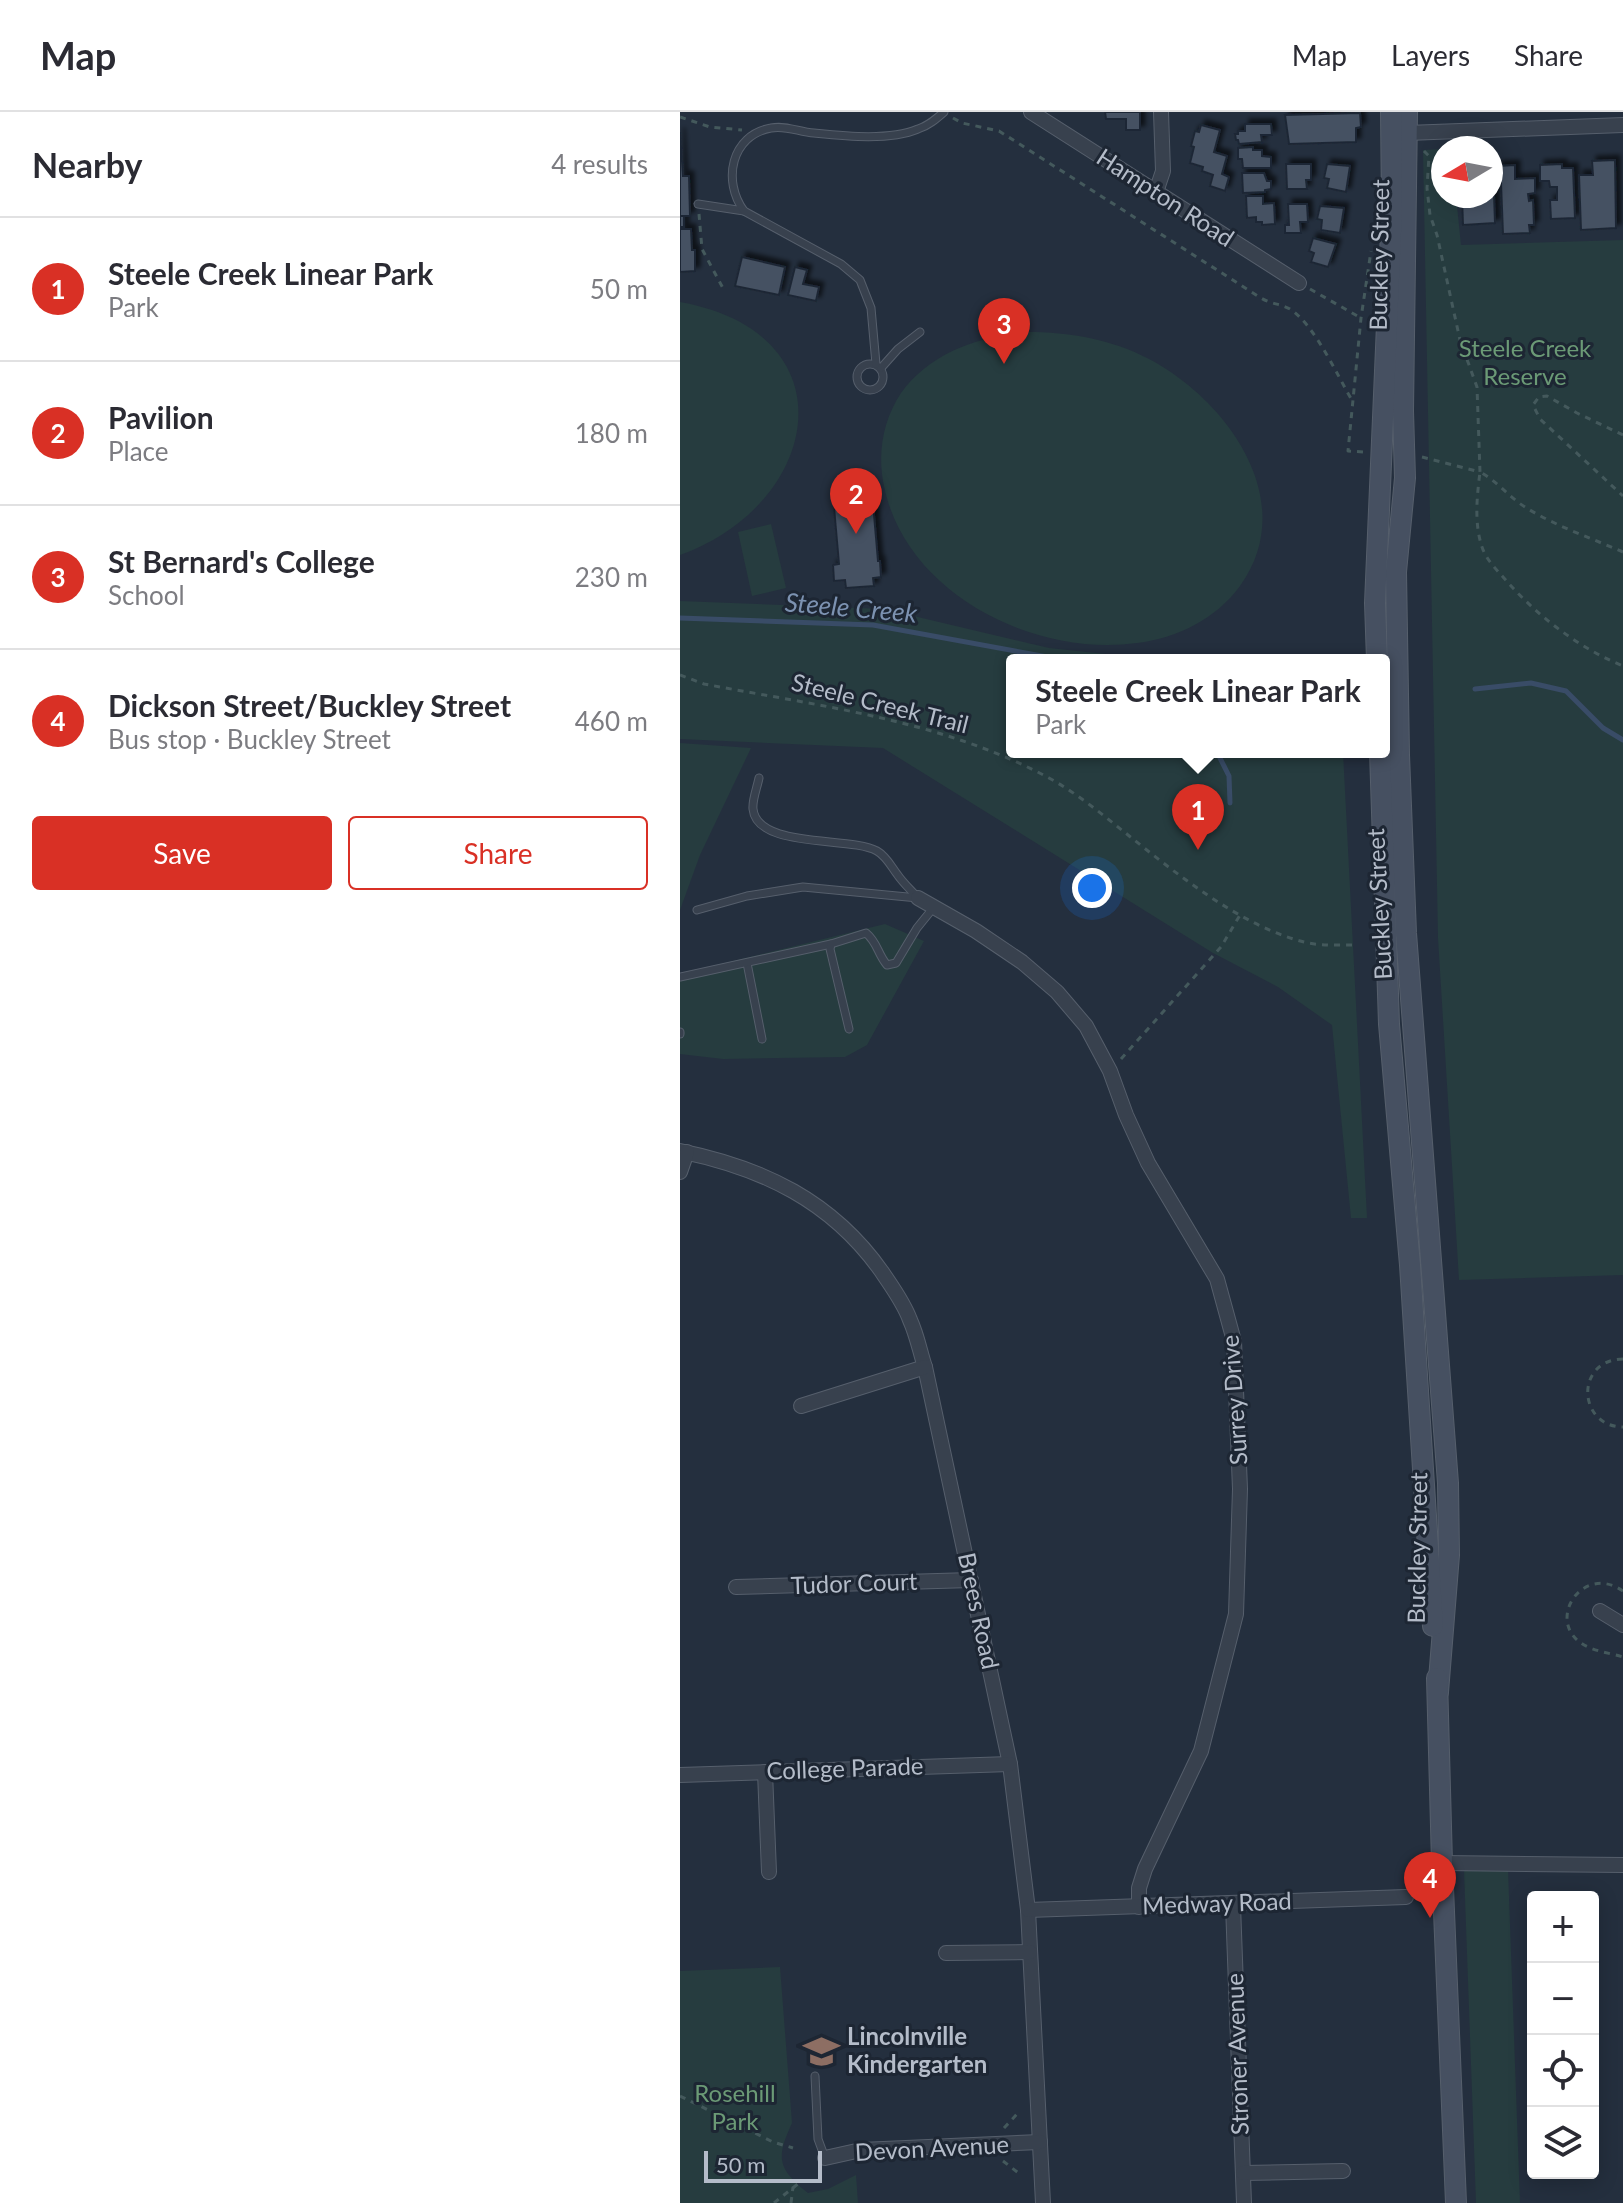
<!DOCTYPE html>
<meta charset="utf-8">
<style>
body{margin:0;font-family:Lato,sans-serif;background:#f2f2f3;color:#2b2b33}
.controls{position:absolute;right:24px;bottom:24px;display:grid;overflow:hidden;border-radius:8px;box-shadow:0 4px 20px #0003}
.controls button{width:72px;height:72px;display:grid;place-items:center;padding:0;border:0;border-bottom:2px solid #e1e1e2;background:#fff;color:#2b2b33;font:40px sans-serif}
.compass{position:absolute;left:751px;top:24px;width:72px;height:72px;border-radius:50%;background:#fff;box-shadow:0 4px 20px #0003;rotate:260deg}
.scale{position:absolute;left:24px;bottom:20px;width:118px;box-sizing:border-box;padding-left:8px;border:4px solid #b4bcc9;border-top:0;font-size:22px;line-height:28px;white-space:nowrap;color:#b4bcc9;-webkit-text-stroke:6px #1d2633;paint-order:stroke}
.you{position:absolute;left:412px;top:776px;width:28px;height:28px;margin:-20px;border:6px solid #fff;border-radius:50%;background:#1a73e8;box-shadow:0 0 0 12px #1a73e833}
.badge{display:grid;place-items:center;width:52px;height:52px;border-radius:50%;background:#d93025;color:#fff;font-size:26px;font-weight:700}
.pin{position:absolute;translate:-50% -66px;filter:drop-shadow(0 2px 4px #0008)}
.pin::after{content:'';position:absolute;top:42px;width:28px;height:24px;background:inherit;clip-path:polygon(0 0,100% 0,50% 100%)}
.popup{position:absolute;left:326px;top:542px;width:384px;height:104px;box-sizing:border-box;display:grid;place-content:center;border-radius:8px;background:#fff;filter:drop-shadow(0 2px 6px #0005);font-size:26px;white-space:nowrap;color:#7c7c81}
.popup b{font-size:30px;color:#2b2b33}
.popup::after{content:'';position:absolute;left:50%;top:100%;margin-left:-16px;border:16px solid transparent;border-top-color:#fff}
.list{margin:0;padding:0;list-style:none}
h2{display:flex;justify-content:space-between;align-items:center;height:104px;margin:0;padding:0 32px;font-size:34px}
h2 small{font-size:26px;font-weight:400;color:#7c7c81}
.list li{display:grid;grid-template-columns:52px 1fr auto;gap:24px;align-items:center;box-sizing:border-box;height:144px;padding:0 32px;border-top:2px solid #e1e1e2}
.list b{display:block;font-size:30px;white-space:nowrap}
.list p{margin:0;font-size:26px;white-space:nowrap;color:#7c7c81}
.list em{font-size:26px;font-style:normal;color:#7c7c81}
.actions{display:flex;gap:16px;padding:24px 32px}
.actions a{flex:1;padding:18px 0;border:2px solid #d93025;border-radius:8px;text-align:center;font-size:28px;color:#d93025}
.actions .main{background:#d93025;color:#fff}
.icon{flex:none;width:44px;height:44px;fill:none;stroke:currentColor;stroke-width:2;stroke-linecap:round;stroke-linejoin:round}
.map{position:relative;flex:none;width:943px;height:2091px;overflow:hidden}
header{display:flex;align-items:center;gap:48px;box-sizing:border-box;height:112px;padding:0 40px;background:#fff;border-bottom:2px solid #e1e1e2}
header strong{font-size:38px}
nav{display:flex;gap:44px;margin-inline-start:auto;font-size:28px}
main{display:flex}
aside{flex:1;background:#fff}
.map>svg:first-child{display:block}
.green{fill:#263c3f}
.lines{fill:none;stroke-linecap:round;stroke-linejoin:round}
.stream{stroke:#394c67;stroke-width:5}
.building{fill:#455162;stroke:#1f2835;stroke-width:2;filter:url(#shadow)}
.lane-casing{stroke:#565f6c;stroke-width:9}
.street-casing{stroke:#565f6c;stroke-width:16}
.secondary-casing{stroke:#565f6c;stroke-width:22}
.path{stroke:#44595c;stroke-width:3;stroke-dasharray:6 6;stroke-linecap:butt}
.lane{stroke:#38414e;stroke-width:7}
.street{stroke:#38414e;stroke-width:14}
.secondary{stroke:#465061;stroke-width:20}
.labels{text-anchor:middle;stroke-width:6;stroke-linejoin:round;paint-order:stroke}
.street-label{font-size:24px;fill:#b4bcc9;stroke:#1d2633}
.park-label{font-size:24px;fill:#6b9a76;stroke:#1d2633}
.poi-label{font-size:24px;font-weight:bold;fill:#b4bcc9;stroke:#1d2633;text-anchor:start}
.water-label{font-size:26px;font-style:italic;fill:#7c92b1;stroke:#1d2633}
</style>
<header>
<strong>Map</strong>
<nav><a>Map</a><a>Layers</a><a>Share</a></nav>
</header>
<main>
<aside>
<h2>Nearby<small>4 results</small></h2>
<ul class="list">
<li><span class="badge">1</span><div><b>Steele Creek Linear Park</b><p>Park</p></div><em>50 m</em></li>
<li><span class="badge">2</span><div><b>Pavilion</b><p>Place</p></div><em>180 m</em></li>
<li><span class="badge">3</span><div><b>St Bernard's College</b><p>School</p></div><em>230 m</em></li>
<li><span class="badge">4</span><div><b>Dickson Street/Buckley Street</b><p>Bus stop · Buckley Street</p></div><em>460 m</em></li>
</ul>
<div class="actions"><a class="main">Save</a><a>Share</a></div>
</aside>
<div class="map">
<svg width="943" height="2091" viewBox="0 0 943 2091">
<defs>
<filter id="shadow"><feDropShadow dx="4.5" dy="-4.5" stdDeviation="2" flood-color="#0009"/></filter>
</defs>
<rect width="100%" height="100%" fill="#242f3e"/>
<g class="green">
<polygon points="763,37 763,84 776,84 781,133 943,128 943,1163 779,1168 758,826 743,38"/>
<path d="M0 190C173 221 142 392 0 443Z"/>
<path d="M347 220C389 220 431 227 469 247 547 288 621 389 560 474 536 507 497 526 457 531 354 545 226 482 204 374 197 342 203 308 221 281 251 240 298 225 347 220Z"/>
<polygon points="91,412 106,476 72,484 58,420"/>
<polygon points="0,489 204,497 369,536 482,548 332,548 332,640 663,640 687,1106 671,1106 652,913 598,875 533,841 203,636 0,627"/>
<polygon points="0,631 71,636 20,743 0,798"/>
<polygon points="205,812 244,829 187,933 165,945 43,947 0,942 0,862"/>
<polygon points="828,1757 840,2091 796,2091 784,1758"/>
<path d="M100 1855 112 2011C96 2046 97 2056 128 2081L148 2077 176 2063 178 2091H0V1859Z"/>
</g>
<g class="lines">
<g class="stream">
<polyline points="0,506 193,513 384,548"/>
<polyline points="795,577 851,571 886,579 923,616 943,628"/>
<polyline points="537,640 549,664 550,691"/>
</g>
</g>
<g class="building">
<polygon points="425,0 460,0 460,18 446,18 446,7 426,7"/>
<polygon points="680,1 681,15 676,16 676,30 609,32 605,3"/>
<polygon points="565,12 591,12 592,23 581,23 582,30 559,32 558,28 556,28 555,22 558,22 558,19 565,19"/>
<polygon points="521,13 540,18 534,40 547,44 542,62 549,65 545,79 530,74 533,63 522,59 523,55 510,51 514,35 511,34 515,19 519,20"/>
<polygon points="0,20 3,64 9,64 10,104 0,104"/>
<polygon points="573,35 573,38 582,38 582,44 591,45 591,56 563,56 562,47 558,47 558,36"/>
<polygon points="935,48 936,116 901,118 899,63 913,63 912,49"/>
<polygon points="606,52 631,52 631,68 626,68 627,77 607,77"/>
<polygon points="647,52 670,54 666,80 647,76 649,67 644,66"/>
<polygon points="882,52 882,56 893,56 895,106 871,107 870,88 877,88 877,75 870,75 869,69 860,69 860,53"/>
<polygon points="835,53 835,67 855,66 855,81 848,82 849,89 853,88 854,113 849,113 850,121 823,122 821,71 818,71 818,54"/>
<polygon points="811,54 813,54 815,111 783,113 782,84 811,84"/>
<polygon points="562,61 584,61 587,69 591,69 591,77 585,78 585,80 563,81"/>
<polygon points="566,84 583,84 583,92 594,91 595,112 582,113 582,110 576,110 576,105 567,106"/>
<polygon points="608,92 627,92 628,110 620,110 621,121 605,121 605,113 609,113"/>
<polygon points="640,94 664,96 660,121 641,118 642,108 637,107"/>
<polygon points="0,104 4,104 4,115 2,115 2,117 11,117 12,138 15,138 15,159 0,160"/>
<polygon points="633,126 656,132 648,155 631,150 634,141 629,139"/>
<polygon points="62,145 105,155 99,183 55,174"/>
<polygon points="115,155 127,158 123,172 139,175 136,189 108,183"/>
<polygon points="193,391 198,449 200,449 201,465 193,466 194,474 166,476 165,468 154,469 153,453 159,452 154,395"/>
</g>
<g class="lines">
<defs>
<g id="lane">
<polyline points="18,92 64,99"/>
<circle cx="190" cy="265" r="13"/>
<path d="M196 252 191 196 180 168 161 152 64 99C42 69 51 23 91 16 106 13 119 20 134 21 164 24 210 29 238 17 248 14 256 7 264 0"/>
<polyline points="201,256 218,237 240,220"/>
<path d="M79 666C77 676 72 688 73 697 77 737 170 724 197 739 206 744 211 754 217 762 223 771 231 778 238 786"/>
<polyline points="17,798 67,784 123,775 238,786"/>
<polyline points="67,851 82,927"/>
<polyline points="0,865 151,832"/>
<path d="M169 917 150 837 151 832 186 821C198 831 197 841 207 853L216 851 237 816 254 795"/>
<polyline points="0,920 0,922"/>
<polyline points="135,1964 138,2027 145,2046"/>
</g>
<g id="street">
<polyline points="351,0 619,171"/>
<polyline points="727,21 943,13"/>
<polyline points="476,80 483,59 481,0"/>
<polyline points="238,786 296,819 342,850 377,880 406,914 430,959 446,1003 468,1051 537,1167 554,1229 560,1377 556,1502 521,1639 465,1757 459,1776 459,1795"/>
<path d="M0 1039C83 1056 152 1089 202 1160 212 1175 224 1191 230 1208 237 1223 240 1240 245 1255L330 1652 348 1798 363 2091"/>
<polyline points="0,1060 7,1040"/>
<polyline points="121,1294 245,1255"/>
<polyline points="56,1475 291,1468"/>
<polyline points="920,1499 943,1513"/>
<polyline points="85,1660 89,1760"/>
<polyline points="0,1663 330,1652"/>
<polyline points="762,1751 943,1753"/>
<polyline points="553,1793 564,2091"/>
<polyline points="348,1798 726,1785"/>
<polyline points="266,1841 350,1840"/>
<polyline points="145,2046 181,2038 360,2030"/>
<polyline points="563,2061 663,2059"/>
</g>
<g id="secondary">
<polyline points="727,0 723,299 725,366 716,460 719,643 726,821 768,1371 769,1443 758,1580"/>
<polyline points="697,548 695,491 712,97 711,0"/>
<polyline points="700,640 709,912 730,1153 753,1514"/>
<polyline points="757,1566 762,1751 776,2091"/>
</g>
</defs>
<use href="#lane" class="lane-casing"/>
<use href="#street" class="street-casing"/>
<use href="#secondary" class="secondary-casing"/>
<g class="path">
<polyline points="0,5 30,15 62,18"/>
<path d="M273 6 282 11 319 19 581 186C591 192 601 192 610 197 635 213 658 265 673 290"/>
<polyline points="19,102 22,137 45,180"/>
<polyline points="630,177 681,206"/>
<polyline points="943,323 897,301 867,284 859,285 853,293 860,307 943,384"/>
<polyline points="683,340 668,339 681,206 691,139"/>
<polyline points="742,345 800,360 797,275 780,228 757,123 750,103 747,76 749,44 744,39"/>
<path d="M943 440C911 426 875 414 845 395 829 385 817 369 800 360 797 384 794 411 802 435 806 447 815 456 823 465 856 503 897 535 943 554"/>
<path d="M0 563 24 572C140 594 264 609 369 666 398 682 423 703 448 723 498 763 561 814 624 830 640 834 657 833 673 833"/>
<polyline points="441,947 541,835 560,803"/>
<path d="M943 1247C894 1248 898 1315 943 1315"/>
<path d="M943 1479C903 1451 866 1507 901 1531 912 1539 930 1541 943 1545"/>
<polyline points="0,1984 93,2030 113,2036"/>
<polyline points="324,2016 338,2001"/>
<polyline points="323,2049 341,2063"/>
<polyline points="94,2091 119,2071"/>
<polyline points="111,2091 113,2075"/>
</g>
<use href="#lane" class="lane"/>
<use href="#street" class="street"/>
<use href="#secondary" class="secondary"/>
</g>
<defs>
<symbol id="school-bare" viewBox="-9 -9 18 18"><path d="M0-5L7-2L0 1L-7-2ZM-4 1L0 2.5L4 1V4Q0 6-4 4Z" fill="#8d6e63" stroke="#1d2633" stroke-width="2.5" paint-order="stroke"/></symbol>
</defs>
<g fill-rule="evenodd">
<use href="#school-bare" x="116" y="1914" width="51" height="51"/>
</g>
<g class="labels">
<g class="street-label">
<text transform="translate(485 86) rotate(33)" y="8">Hampton Road</text>
<text transform="translate(700 143) rotate(-89)" y="8">Buckley Street</text>
<text transform="translate(200 592) rotate(14)" y="8">Steele Creek Trail</text>
<text transform="translate(700 792) rotate(-93)" y="8">Buckley Street</text>
<text transform="translate(555 1288) rotate(-94)" y="8">Surrey Drive</text>
<text transform="translate(738 1436) rotate(-89)" y="8">Buckley Street</text>
<text transform="translate(174 1472) rotate(-2)" y="8">Tudor Court</text>
<text transform="translate(298 1499) rotate(78)" y="8">Brees Road</text>
<text transform="translate(165 1657) rotate(-2)" y="8">College Parade</text>
<text transform="translate(537 1792) rotate(-2)" y="8">Medway Road</text>
<text transform="translate(558 1942) rotate(-92)" y="8">Stroner Avenue</text>
<text transform="translate(252 2037) rotate(-3)" y="8">Devon Avenue</text>
</g>
<g class="park-label">
<text x="845" y="245">Steele Creek<tspan x="845" dy="28">Reserve</tspan></text>
<text x="55" y="1990">Rosehill<tspan x="55" dy="28">Park</tspan></text>
</g>
<g class="poi-label">
<text x="167" y="1933">Lincolnville<tspan x="167" dy="28">Kindergarten</tspan></text>
</g>
<g class="water-label">
<text transform="translate(171 496) rotate(5)" y="9">Steele Creek</text>
</g>
</g>
</svg>
<div class="controls">
<button>+</button>
<button>−</button>
<button><svg class="icon" aria-label="locate" viewBox="0 0 24 24"><circle cx="12" cy="12" r="6"/><path d="M12 2v4M12 18v4M2 12h4M18 12h4"/></svg></button>
<button><svg class="icon" aria-label="layers" viewBox="0 0 24 24"><path d="M12 4l9 5-9 5-9-5zM3 14l9 5 9-5"/></svg></button>
</div>
<svg class="compass" viewBox="-18 -18 36 36"><path d="M0-13l5 13h-10z" fill="#e53935"/><path d="M0 13l5-13h-10z" fill="#7c7c81"/></svg>
<div class="scale">50 m</div>
<div class="you"></div>
<div class="pin badge" style="left:518px;top:738px">1</div>
<div class="popup"><b>Steele Creek Linear Park</b>Park</div>
<div class="pin badge" style="left:176px;top:422px">2</div>
<div class="pin badge" style="left:324px;top:252px">3</div>
<div class="pin badge" style="left:750px;top:1806px">4</div>
</div>
</main>
